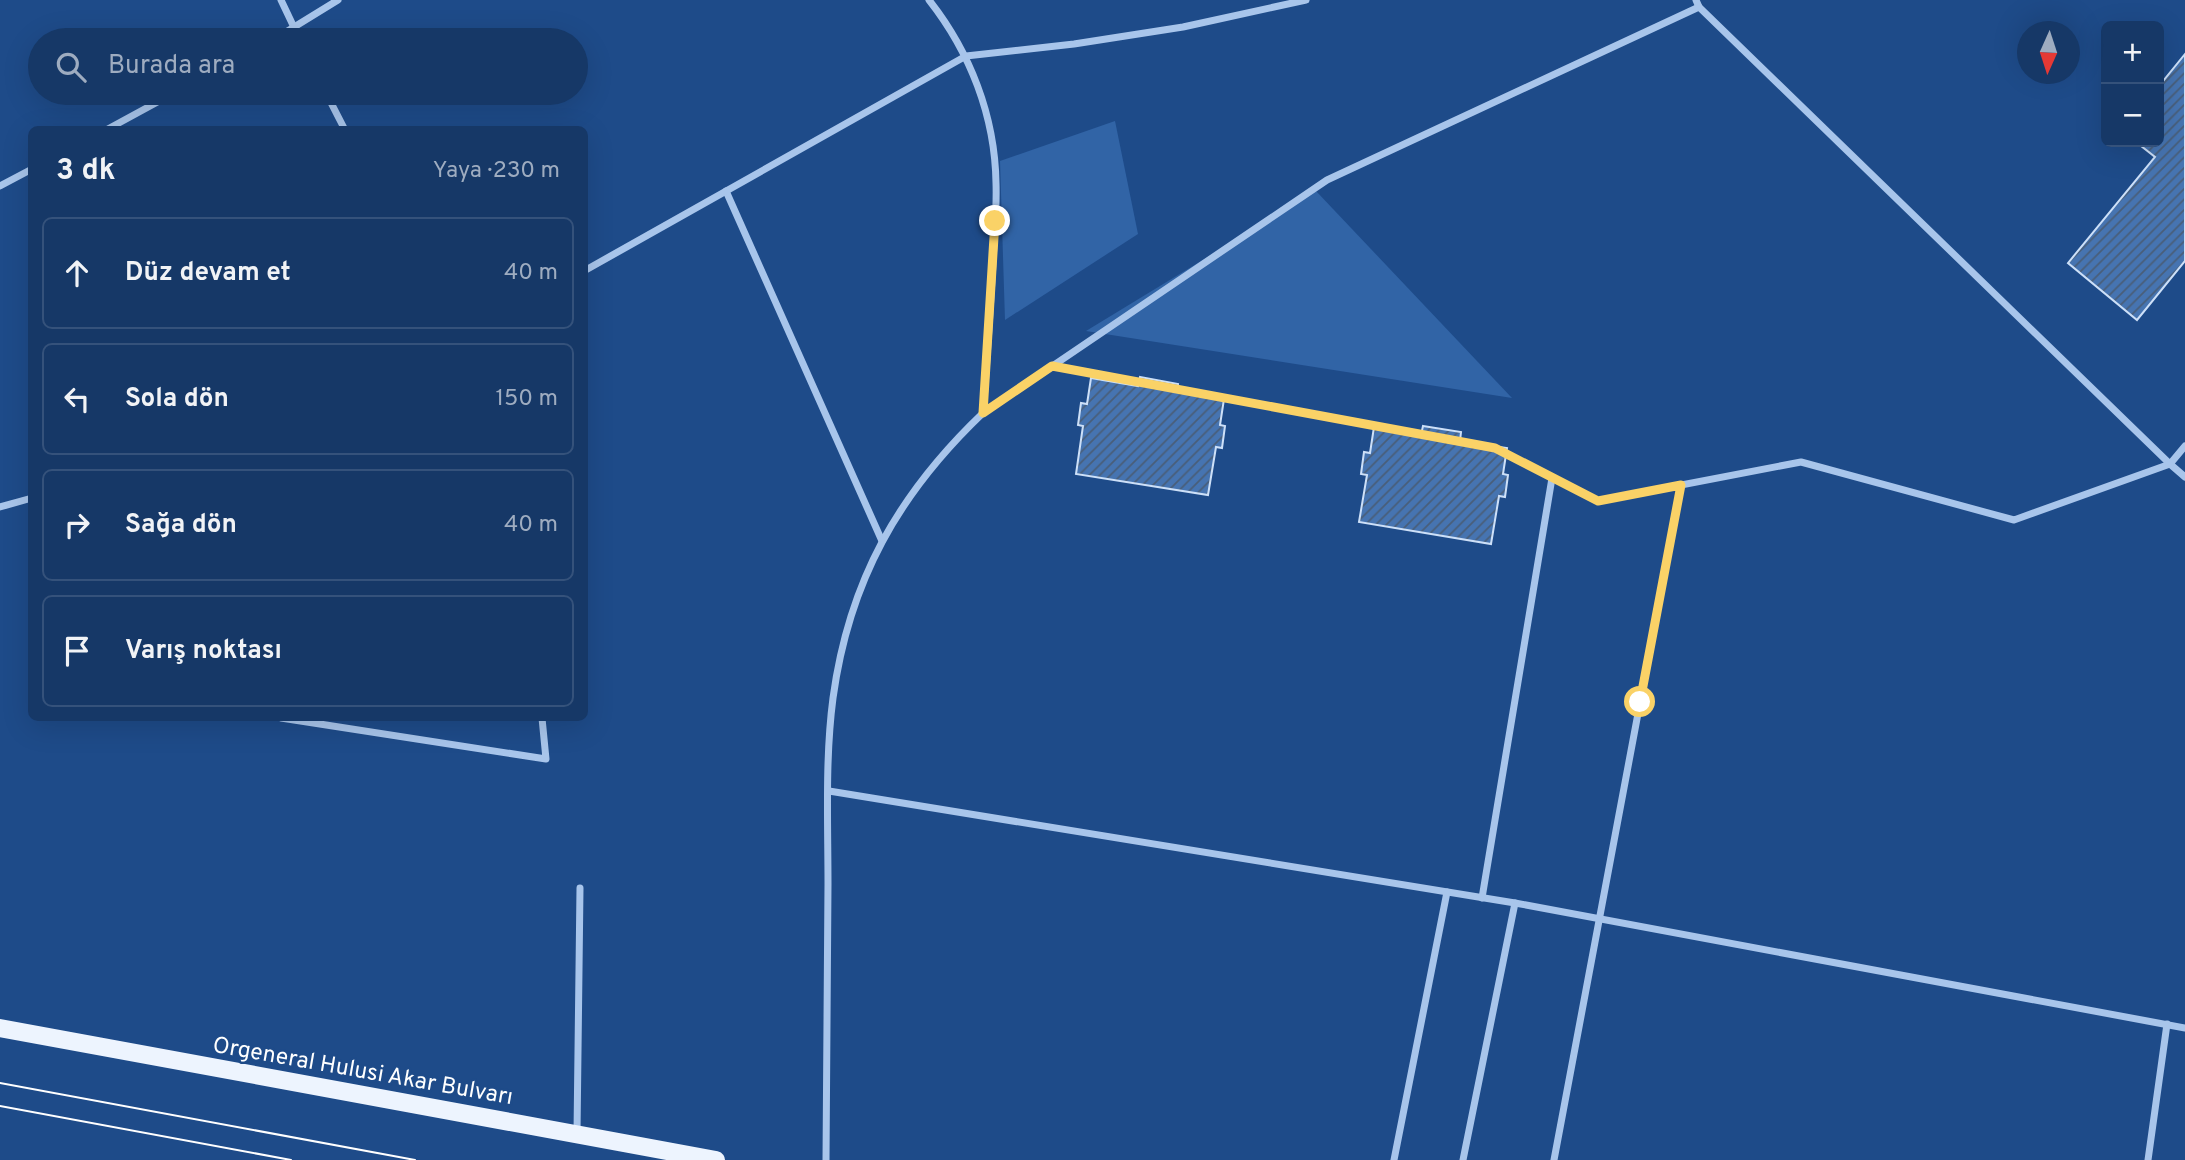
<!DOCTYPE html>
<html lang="tr">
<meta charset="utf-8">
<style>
body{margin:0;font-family:Overpass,sans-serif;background:#234370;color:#f1f3f6}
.controls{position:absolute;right:21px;top:21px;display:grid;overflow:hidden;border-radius:10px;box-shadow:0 7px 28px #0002}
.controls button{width:63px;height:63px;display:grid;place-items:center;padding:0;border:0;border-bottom:2px solid #35527b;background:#163867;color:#f1f3f6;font:35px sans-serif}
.compass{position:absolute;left:2017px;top:21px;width:63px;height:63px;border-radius:50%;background:#163867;box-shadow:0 7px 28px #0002;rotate:183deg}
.stop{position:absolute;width:21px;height:21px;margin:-16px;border:5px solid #fad267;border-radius:50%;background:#fff}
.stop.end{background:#fad267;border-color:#fff;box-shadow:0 2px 7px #0008}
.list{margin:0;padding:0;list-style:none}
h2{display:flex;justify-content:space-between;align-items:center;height:91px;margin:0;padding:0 28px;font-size:30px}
h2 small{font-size:23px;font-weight:400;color:#9eacc0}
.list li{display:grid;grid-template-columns:46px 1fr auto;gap:21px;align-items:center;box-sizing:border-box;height:112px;margin:0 14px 14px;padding:0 14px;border:2px solid #35527b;border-radius:10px}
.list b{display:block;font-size:26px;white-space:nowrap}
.list em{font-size:23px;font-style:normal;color:#9eacc0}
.icon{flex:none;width:38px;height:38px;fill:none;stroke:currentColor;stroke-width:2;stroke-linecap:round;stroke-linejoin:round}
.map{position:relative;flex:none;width:2185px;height:1160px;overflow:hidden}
.search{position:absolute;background:#163867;box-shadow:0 7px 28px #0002;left:28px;top:28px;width:560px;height:77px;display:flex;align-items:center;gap:18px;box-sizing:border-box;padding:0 24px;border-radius:38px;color:#9eacc0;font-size:26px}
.panel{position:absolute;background:#163867;box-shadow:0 7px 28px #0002;left:28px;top:126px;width:560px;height:595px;border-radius:10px}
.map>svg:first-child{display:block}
.green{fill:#3164a6}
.building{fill:url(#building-hatch);stroke:#cde0f8;stroke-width:2}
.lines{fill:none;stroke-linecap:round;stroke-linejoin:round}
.minor{stroke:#a8c5eb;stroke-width:7}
.primary{stroke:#edf4fe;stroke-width:18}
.tram{stroke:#fff;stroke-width:2}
.route{stroke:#fad267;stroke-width:9}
.labels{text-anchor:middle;stroke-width:5;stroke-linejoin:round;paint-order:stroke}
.street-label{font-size:23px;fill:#fff;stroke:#1e4b89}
</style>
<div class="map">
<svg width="2185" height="1160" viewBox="0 0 2185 1160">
<defs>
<pattern id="building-hatch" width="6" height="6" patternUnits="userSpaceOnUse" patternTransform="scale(1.75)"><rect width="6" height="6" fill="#4674b1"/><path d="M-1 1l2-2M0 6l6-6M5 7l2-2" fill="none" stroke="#495e79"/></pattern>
</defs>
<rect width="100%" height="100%" fill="#1e4b89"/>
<g class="green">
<polygon points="1115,121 1138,234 1005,320 1000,161"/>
<polygon points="1316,191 1512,398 1086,331"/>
</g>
<g class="building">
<polygon points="2185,54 2185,261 2137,320 2068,263 2155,157 2136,142 2159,142 2159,86"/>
<polygon points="1140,377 1178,384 1177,392 1224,399 1220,425 1225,426 1222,448 1216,447 1208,495 1076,474 1083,426 1078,425 1081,403 1087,404 1091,378 1138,386"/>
<polygon points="1423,426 1461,432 1460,441 1507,448 1503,474 1508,475 1505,497 1499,496 1491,544 1359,522 1367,475 1361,474 1364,452 1370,453 1374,427 1421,435"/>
</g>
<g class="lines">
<g class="minor">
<polyline points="281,0 300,40"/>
<path d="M929 0C970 52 995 116 996 183 997 210 994 237 993 263 990 313 987 363 983 413"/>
<polyline points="1696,0 1699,7 2170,464 2185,477"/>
<polyline points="273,40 338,0"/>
<polyline points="326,93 345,130"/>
<polyline points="106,130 174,93"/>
<polyline points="0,186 32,169"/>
<polyline points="726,191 882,541"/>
<polyline points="584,271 966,56 1074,44 1183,27 1306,0"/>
<polyline points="1052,366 1495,448 1598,501 1801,462 2014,520 2170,464 2185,446"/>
<polyline points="0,507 32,498"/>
<polyline points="281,718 546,759 542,718"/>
<polyline points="829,791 1515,903 2185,1028"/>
<polyline points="1482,898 1552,478"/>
<polyline points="577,1133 580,888"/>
<path d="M826 1160C827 1068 827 976 828 884 828 822 825 759 833 698 849 581 898 494 983 413L1327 180 1699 7"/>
<polyline points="1394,1160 1447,892"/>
<polyline points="1463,1160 1515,903"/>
<polyline points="1554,1160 1681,485"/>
<polyline points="2148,1160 2167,1024"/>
</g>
<polyline class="primary" points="0,1028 716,1160"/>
<g class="tram">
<polyline points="0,1083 415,1160"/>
<polyline points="0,1106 291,1160"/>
</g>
</g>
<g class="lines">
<polyline class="route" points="995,221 983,413 1052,366 1495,448 1598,501 1681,485 1640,702"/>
</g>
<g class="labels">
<g class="street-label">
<text transform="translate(363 1070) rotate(10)" y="8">Orgeneral Hulusi Akar Bulvarı</text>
</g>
</g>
</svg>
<div class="controls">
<button>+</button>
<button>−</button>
</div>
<svg class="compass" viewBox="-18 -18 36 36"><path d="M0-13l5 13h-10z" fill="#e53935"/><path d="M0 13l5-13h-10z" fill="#9eacc0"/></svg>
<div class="stop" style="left:1640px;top:702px"></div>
<div class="stop end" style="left:995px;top:221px"></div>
<div class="search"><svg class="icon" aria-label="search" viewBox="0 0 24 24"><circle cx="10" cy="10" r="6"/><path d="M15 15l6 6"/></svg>Burada ara</div>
<section class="panel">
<h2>3 dk<small>Yaya · 230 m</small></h2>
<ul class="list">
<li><svg class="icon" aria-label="ahead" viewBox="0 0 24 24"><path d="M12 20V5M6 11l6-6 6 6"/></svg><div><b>Düz devam et</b></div><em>40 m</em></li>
<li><svg class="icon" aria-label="left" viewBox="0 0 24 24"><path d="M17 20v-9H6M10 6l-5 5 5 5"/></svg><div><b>Sola dön</b></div><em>150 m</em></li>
<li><svg class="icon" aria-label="right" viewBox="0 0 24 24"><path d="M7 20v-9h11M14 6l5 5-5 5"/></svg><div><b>Sağa dön</b></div><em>40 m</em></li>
<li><svg class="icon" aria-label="arrive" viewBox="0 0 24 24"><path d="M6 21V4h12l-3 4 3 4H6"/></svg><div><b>Varış noktası</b></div></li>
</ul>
</section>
</div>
